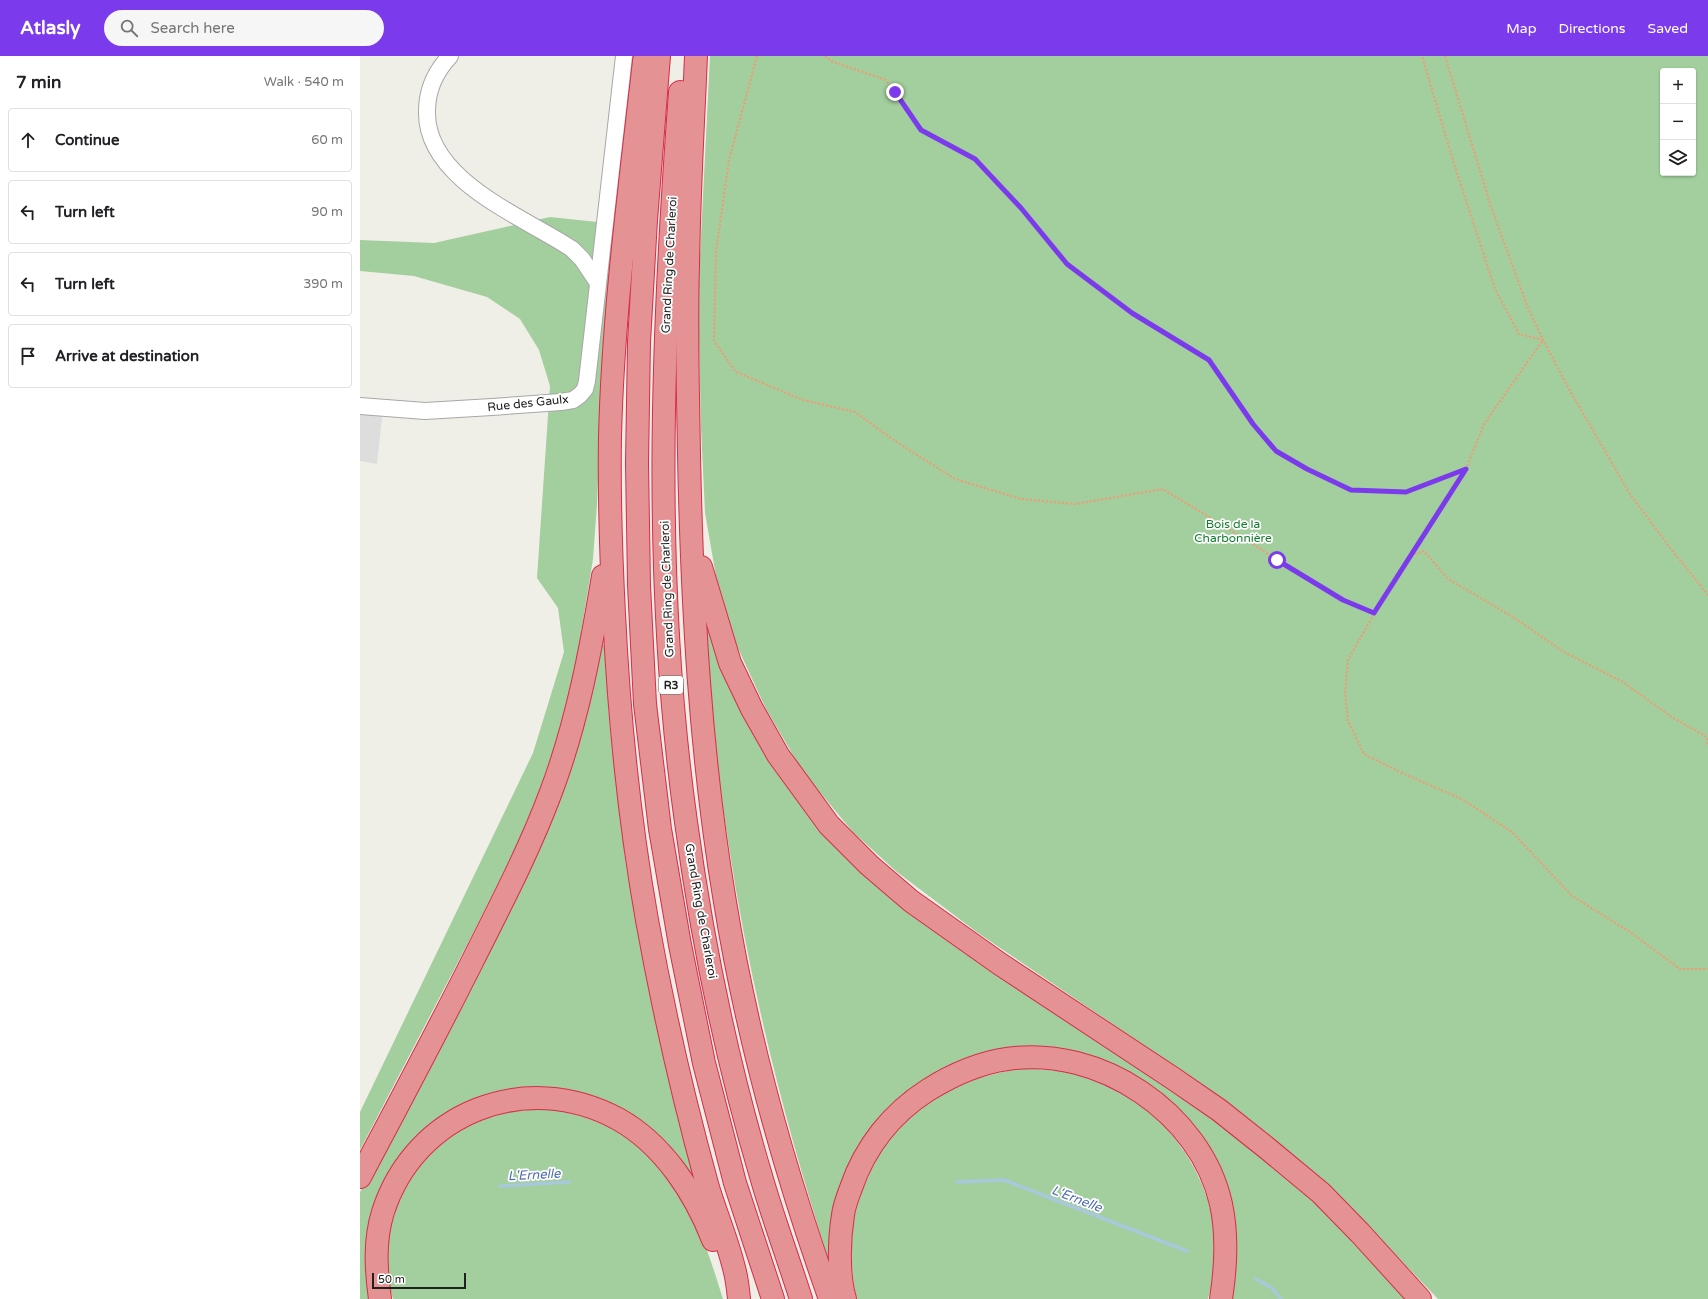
<!DOCTYPE html>
<meta charset="utf-8">
<style>
body{margin:0;font-family:"Varela Round",sans-serif;background:#f6f6f6;color:#202124}
.controls{position:absolute;right:12px;top:12px;display:grid;overflow:hidden;border-radius:4px;box-shadow:0 1px 3px #0004}
.controls button{width:36px;height:36px;display:grid;place-items:center;padding:0;border:0;border-bottom:1px solid #e0e0e0;background:#fff;color:#202124;font:20px sans-serif}
.scale{position:absolute;left:12px;bottom:10px;width:94px;box-sizing:border-box;padding-left:4px;border:2px solid #202020;border-top:0;font-size:11px;line-height:14px;white-space:nowrap;color:#202020;-webkit-text-stroke:3px #fff;paint-order:stroke}
.stop{position:absolute;width:12px;height:12px;margin:-9px;border:3px solid #7c3aed;border-radius:50%;background:#fff}
.stop.end{background:#7c3aed;border-color:#fff;box-shadow:0 1px 4px #0008}
.list{margin:0;padding:0;list-style:none}
h2{display:flex;justify-content:space-between;align-items:center;height:52px;margin:0;padding:0 16px;font-size:17px}
h2 small{font-size:13px;font-weight:400;color:#757577}
.list li{display:grid;grid-template-columns:26px 1fr auto;gap:12px;align-items:center;box-sizing:border-box;height:64px;margin:0 8px 8px;padding:0 8px;border:1px solid #e0e0e0;border-radius:4px}
.list b{display:block;font-size:15px;white-space:nowrap}
.list em{font-size:13px;font-style:normal;color:#757577}
.icon{flex:none;width:22px;height:22px;fill:none;stroke:currentColor;stroke-width:2;stroke-linecap:round;stroke-linejoin:round}
.map{position:relative;flex:none;width:1348px;height:1243px;overflow:hidden}
header{display:flex;align-items:center;gap:24px;box-sizing:border-box;height:56px;padding:0 20px;background:#7c3aed;color:#fff}
header strong{font-size:19px}
nav{display:flex;gap:22px;margin-inline-start:auto;font-size:14px}
.search{width:280px;height:36px;background:#f6f6f6;display:flex;align-items:center;gap:10px;box-sizing:border-box;padding:0 14px;border-radius:22px;color:#757577;font-size:15px}
main{display:flex}
aside{flex:1;background:#fff}
.map>svg:first-child{display:block}
.residential{fill:#dedddd}
.forest{fill:#a3ce9d;fill-rule:evenodd}
.lines{fill:none;stroke-linecap:round;stroke-linejoin:round}
.stream{stroke:#a9c8dc;stroke-width:3.5}
.minor-casing{stroke:#a7a7a7;stroke-width:18}
.highway-casing{stroke:#d62d49;stroke-width:24}
.path{stroke:#f59873;stroke-width:2;stroke-dasharray:2 2;stroke-linecap:butt}
.minor{stroke:#fff;stroke-width:16}
.highway{stroke:#e49293;stroke-width:22}
.route{stroke:#7c3aed;stroke-width:5}
.labels{text-anchor:middle;stroke-width:3.5;stroke-linejoin:round;paint-order:stroke}
.shield{fill:#fff;stroke:#636363;stroke-width:1}
.shield-label{font-size:11px;font-weight:bold;fill:#202020}
.street-label{font-size:12px;fill:#202020;stroke:#fff}
.park-label{font-size:12px;fill:#107d2c;stroke:#fff}
.water-label{font-size:13px;font-style:italic;fill:#4f6dae;stroke:#fff}
</style>
<header>
<strong>Atlasly</strong>
<div class="search"><svg class="icon" aria-label="search" viewBox="0 0 24 24"><circle cx="10" cy="10" r="6"/><path d="M15 15l6 6"/></svg>Search here</div>
<nav><a>Map</a><a>Directions</a><a>Saved</a></nav>
</header>
<main>
<aside>
<h2>7 min<small>Walk · 540 m</small></h2>
<ul class="list">
<li><svg class="icon" aria-label="ahead" viewBox="0 0 24 24"><path d="M12 20V5M6 11l6-6 6 6"/></svg><div><b>Continue</b></div><em>60 m</em></li>
<li><svg class="icon" aria-label="left" viewBox="0 0 24 24"><path d="M17 20v-9H6M10 6l-5 5 5 5"/></svg><div><b>Turn left</b></div><em>90 m</em></li>
<li><svg class="icon" aria-label="left" viewBox="0 0 24 24"><path d="M17 20v-9H6M10 6l-5 5 5 5"/></svg><div><b>Turn left</b></div><em>390 m</em></li>
<li><svg class="icon" aria-label="arrive" viewBox="0 0 24 24"><path d="M6 21V4h12l-3 4 3 4H6"/></svg><div><b>Arrive at destination</b></div></li>
</ul>
</aside>
<div class="map">
<svg width="1348" height="1243" viewBox="0 0 1348 1243">
<rect width="100%" height="100%" fill="#f0efe7"/>
<polygon class="residential" points="0,350 23,353 17,408 0,405"/>
<g class="forest">
<path d="M350 0H1348V1243H1078L970 1130 868 1046 618 877 537 816 493 776 443 716 406 653 377 590 356 520 345 457 341 371 338 240ZM1303 15H1333V117H1303Z"/>
<polygon points="190,161 256,168 242,317 237,448 233,503 215,614 195,689 178,738 152,800 111,881 0,1094 0,1056 173,697 204,596 198,552 177,522 190,330 179,294 160,263 127,241 54,220 0,215 0,184 74,187"/>
<path d="M345 551 483 792 848 1054 941 1129 1050 1243H867L868 1147 797 1036 661 994 523 1063 472 1214C427 1076 391 935 369 791 356 712 351 631 345 551Z"/>
<polygon points="240,589 244,589 250,674 266,810 281,892 302,995 339,1139 293,1080 163,1036 46,1099 13,1243 0,1243 0,1136 21,1099 71,1000"/>
<path d="M663 1012C685 1014 708 1014 729 1021 792 1043 840 1099 853 1164 858 1190 855 1219 848 1243H497C492 1227 489 1181 493 1165 505 1118 529 1068 572 1043 602 1025 629 1018 663 1012Z"/>
<path d="M190 1053C211 1057 231 1062 251 1072 288 1090 315 1131 334 1166 347 1189 355 1218 363 1243H33C17 1194 35 1136 69 1100 85 1083 106 1070 127 1062 148 1054 169 1054 190 1053Z"/>
</g>
<g class="lines">
<g class="stream">
<polyline points="597,1126 644,1124 827,1195"/>
<polyline points="140,1130 209,1126"/>
<polyline points="896,1223 912,1232 921,1243"/>
</g>
<defs>
<g id="minor">
<path d="M90 0C75 16 67 33 67 55 65 124 164 161 212 193L222 203 238 227"/>
<polyline points="0,350 65,355 132,351 201,346 213,344 220,339 225,333 227,325 264,0"/>
</g>
<g id="highway">
<polyline points="299,0 286,164 279,286 277,407 279,529 285,648 300,773 320,889 344,1007 375,1127 413,1243"/>
<path d="M336 0C333 70 329 139 328 209 326 272 328 335 329 398 332 548 340 698 365 846 387 981 424 1114 470 1243"/>
<path d="M284 5C270 130 253 256 250 381 249 440 251 499 254 558 259 660 269 763 287 864 303 953 323 1041 347 1128 355 1156 367 1183 374 1212 377 1222 378 1233 379 1243"/>
<path d="M320 36C302 278 292 524 326 766 342 884 367 1006 401 1120 413 1162 428 1202 441 1243"/>
<polyline points="341,511 370,607 392,653 418,699 469,769 509,809 551,845 640,908 814,1023 859,1054 908,1093 961,1137 1000,1177 1060,1243"/>
<path d="M0 1121C38 1049 76 978 112 906 140 850 169 795 191 736 217 667 231 593 243 520"/>
<path d="M20 1243C16 1214 14 1185 23 1156 55 1056 166 1013 258 1063 303 1088 335 1137 353 1184"/>
<path d="M485 1243C478 1219 479 1184 483 1159 484 1150 488 1140 491 1132 505 1091 532 1057 568 1034 592 1019 619 1007 647 1003 739 989 841 1057 861 1148 868 1180 866 1211 861 1243"/>
</g>
</defs>
<use href="#minor" class="minor-casing"/>
<use href="#highway" class="highway-casing"/>
<g class="path">
<polyline points="397,0 369,104 356,196 354,285 376,316 443,344 495,356 532,383 595,423 661,443 715,448 803,433 893,488 929,512 983,544 1014,557 1050,500 1064,495 1088,523 1153,561 1204,596 1263,626 1310,660 1347,681 1348,690"/>
<polyline points="465,0 471,5 526,24 561,74 615,103 661,152 707,208 772,257 849,304 893,368 916,395 947,413 991,434 1046,436 1106,413 1124,368 1183,284 1159,278 1135,233 1094,108 1062,0"/>
<polyline points="1085,0 1131,151 1168,252 1183,284 1209,333 1270,438 1311,493 1348,539"/>
<polyline points="1050,499 1106,413"/>
<polyline points="1014,558 988,604 985,637 988,665 1004,698 1042,717 1102,743 1152,776 1212,840 1270,876 1320,913 1348,913"/>
</g>
<use href="#minor" class="minor"/>
<use href="#highway" class="highway"/>
</g>
<g class="lines">
<polyline class="route" points="535,36 561,74 615,103 661,152 707,208 772,257 849,304 893,368 916,395 947,413 991,434 1046,436 1106,413 1014,557 983,544 917,504"/>
</g>
<g class="labels">
<rect class="shield" x="299" y="620" width="24" height="18" rx="3"/>
<g class="shield-label">
<text x="311" y="633">R3</text>
</g>
<g class="street-label">
<text transform="translate(309 209) rotate(-87)" y="4">Grand Ring de Charleroi</text>
<text transform="translate(168 347) rotate(-6)" y="4">Rue des Gaulx</text>
<text transform="translate(307 533) rotate(-92)" y="4">Grand Ring de Charleroi</text>
<text transform="translate(341 855) rotate(80)" y="4">Grand Ring de Charleroi</text>
</g>
<g class="park-label">
<text x="873" y="472">Bois de la<tspan x="873" dy="14">Charbonnière</tspan></text>
</g>
<g class="water-label">
<text transform="translate(174 1118) rotate(-3)" y="5">L'Ernelle</text>
<text transform="translate(717 1142) rotate(21)" y="5">L'Ernelle</text>
</g>
</g>
</svg>
<div class="controls">
<button>+</button>
<button>−</button>
<button><svg class="icon" aria-label="layers" viewBox="0 0 24 24"><path d="M12 4l9 5-9 5-9-5zM3 14l9 5 9-5"/></svg></button>
</div>
<div class="scale">50 m</div>
<div class="stop" style="left:917px;top:504px"></div>
<div class="stop end" style="left:535px;top:36px"></div>
</div>
</main>
